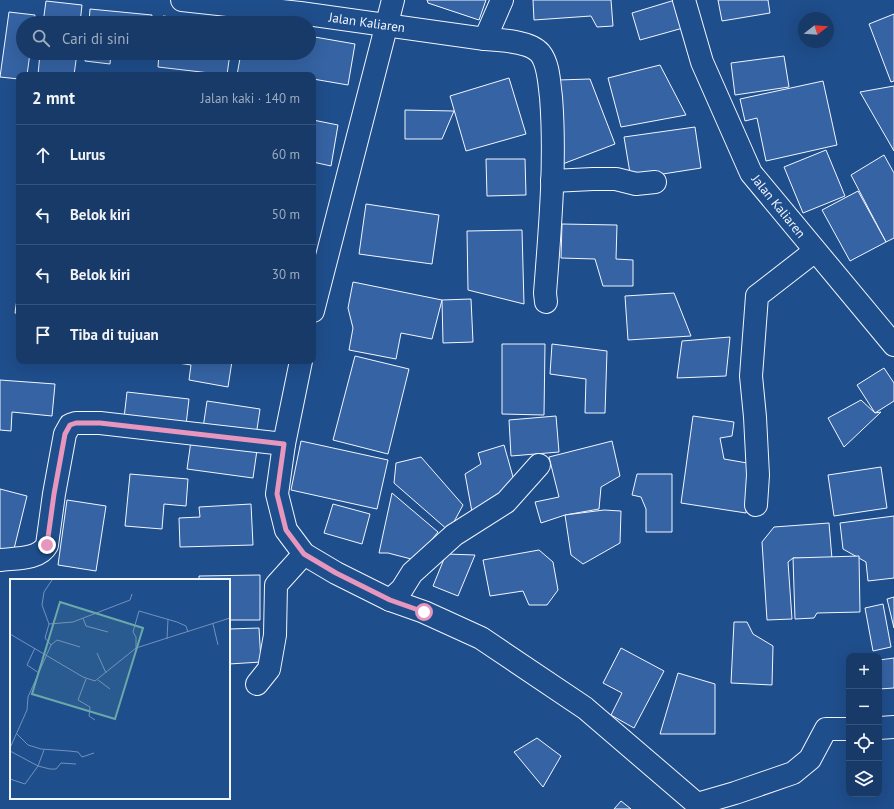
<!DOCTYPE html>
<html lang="id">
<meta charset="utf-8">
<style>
body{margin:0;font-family:"PT Sans",sans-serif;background:#244571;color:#f1f3f6}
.controls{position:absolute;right:12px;bottom:12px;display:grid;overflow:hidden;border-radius:8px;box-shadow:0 4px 16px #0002}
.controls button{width:36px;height:36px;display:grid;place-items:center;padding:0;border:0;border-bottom:1px solid #36547d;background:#173a69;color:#f1f3f6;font:20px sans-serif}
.compass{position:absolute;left:798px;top:12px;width:36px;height:36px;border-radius:50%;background:#173a69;box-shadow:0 4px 16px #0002;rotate:73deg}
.stop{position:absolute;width:12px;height:12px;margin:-9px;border:3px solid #e797bd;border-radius:50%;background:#fff}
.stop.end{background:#e797bd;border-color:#fff;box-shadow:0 1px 4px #0008}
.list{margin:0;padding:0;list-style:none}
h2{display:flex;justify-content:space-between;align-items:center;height:52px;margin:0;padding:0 16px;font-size:17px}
h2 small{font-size:13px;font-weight:400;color:#9eadc0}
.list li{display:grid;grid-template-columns:26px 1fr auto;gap:12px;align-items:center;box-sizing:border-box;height:60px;padding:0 16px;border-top:1px solid #36547d}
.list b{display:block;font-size:15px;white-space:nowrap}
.list em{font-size:13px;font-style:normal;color:#9eadc0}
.icon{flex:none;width:22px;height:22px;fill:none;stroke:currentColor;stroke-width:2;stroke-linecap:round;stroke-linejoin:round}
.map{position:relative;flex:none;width:894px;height:809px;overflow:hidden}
.search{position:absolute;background:#173a69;box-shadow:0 4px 16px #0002;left:16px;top:16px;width:300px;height:44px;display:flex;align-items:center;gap:10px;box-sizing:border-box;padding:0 14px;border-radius:22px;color:#9eadc0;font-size:15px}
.panel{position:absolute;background:#173a69;box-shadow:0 4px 16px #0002;left:16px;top:72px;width:300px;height:292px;border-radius:8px}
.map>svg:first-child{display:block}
.building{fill:#3563a3;stroke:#f2f6ff}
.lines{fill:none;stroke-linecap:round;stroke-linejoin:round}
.minor-casing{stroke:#f2f6ff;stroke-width:24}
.minor{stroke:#1f4e8c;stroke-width:22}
.route{stroke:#e797bd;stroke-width:5}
.labels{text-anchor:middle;stroke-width:3;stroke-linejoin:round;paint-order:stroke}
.street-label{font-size:13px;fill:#f2f6ff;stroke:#1f4e8c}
.inset-road{fill:none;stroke:#7391ba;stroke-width:1}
.view{fill:#6aa9a8;fill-opacity:0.15;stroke:#6aa9a8;stroke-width:2}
.inset-edge{fill:none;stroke:#f2f6ff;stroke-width:2}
</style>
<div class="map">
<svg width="894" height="809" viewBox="0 0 894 809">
<rect width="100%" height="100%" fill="#1f4e8c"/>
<g class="building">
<polygon points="427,0 486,0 479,20 428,3"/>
<polygon points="533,0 611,0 613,26 597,27 591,16 534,20"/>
<polygon points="675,0 683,28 640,40 632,13"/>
<polygon points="718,0 768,0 770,13 722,21"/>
<polygon points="46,1 82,5 80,23 43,23"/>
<polygon points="90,9 152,15 151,23 89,23"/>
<polygon points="9,12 35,15 34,23 23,23 23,53 30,53 27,75 19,75 19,79 0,77"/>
<polygon points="894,14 894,81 891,82 869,24"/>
<polygon points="163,16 220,23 162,23"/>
<polygon points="309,36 355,44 348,85 313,79 313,75 237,75 241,53 309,53"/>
<polygon points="40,53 77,53 74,75 38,75"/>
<polygon points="86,53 111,53 110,64 85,61"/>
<polygon points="159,53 230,53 227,75 158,67"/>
<polygon points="784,56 789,87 735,95 731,63"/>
<polygon points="660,65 686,115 621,127 608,78"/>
<polygon points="509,78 526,134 466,151 450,96"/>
<polygon points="590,79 615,144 560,165 558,80"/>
<polygon points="823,81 837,145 766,161 757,118 745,121 740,99"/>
<polygon points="894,86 894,151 860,92"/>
<polygon points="405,110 454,111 442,139 405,139"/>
<polygon points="313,120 338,125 331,166 313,162"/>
<polygon points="695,127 701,168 631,179 624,137"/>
<polygon points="826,150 845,196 803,213 784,167"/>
<polygon points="884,155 894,173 894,238 886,242 851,175"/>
<polygon points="486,159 525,159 526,195 487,196"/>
<polygon points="858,191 886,242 850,261 822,210"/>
<polygon points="366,204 439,215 432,264 359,254"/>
<polygon points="562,224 617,225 616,259 633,260 633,286 603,286 595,259 561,258"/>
<polygon points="522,230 524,304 468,290 467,231"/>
<polygon points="353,282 442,300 432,339 401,333 396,359 349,350 353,328 348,308"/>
<polygon points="19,285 19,314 15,313"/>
<polygon points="674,293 691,336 628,340 625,296"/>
<polygon points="471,299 473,342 443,343 442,300"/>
<polygon points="730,337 726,376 677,378 682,341"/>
<polygon points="502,344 545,344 544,415 502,414"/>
<polygon points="552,344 607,351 605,413 585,413 586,379 550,374"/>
<polygon points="355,356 409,369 388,454 333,440"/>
<polygon points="165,361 232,361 228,387 189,380 191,365"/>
<polygon points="884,368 894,383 894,401 875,413 857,385"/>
<polygon points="0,380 55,384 52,416 12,412 11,431 0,430"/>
<polygon points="127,392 189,399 186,425 124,418"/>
<polygon points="861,400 875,413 881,412 844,447 828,418"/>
<polygon points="207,401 260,409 256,436 203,428"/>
<polygon points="556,416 559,452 511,456 509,420"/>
<polygon points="693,416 734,422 732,436 720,438 724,459 753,464 746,513 681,503"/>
<polygon points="191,441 257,450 253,478 187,469"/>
<polygon points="301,441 388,460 377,509 291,490"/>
<polygon points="612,441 620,476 601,487 599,509 565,515 541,523 535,502 559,497 549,457"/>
<polygon points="504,445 515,484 472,512 465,474 481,464 478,453"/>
<polygon points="421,457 463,505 449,531 394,483 396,463"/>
<polygon points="881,467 887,508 834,516 828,475"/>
<polygon points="130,474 188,479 186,506 164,504 162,529 125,526"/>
<polygon points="637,474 672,474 672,532 646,532 646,509 641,497 632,495"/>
<polygon points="0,489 27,496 13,553 0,550"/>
<polygon points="392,493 438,532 415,560 388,553 379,553"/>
<polygon points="67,500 106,506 96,571 58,565"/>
<polygon points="251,504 253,545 180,547 179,518 200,517 199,507"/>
<polygon points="333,504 370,514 362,544 324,533"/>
<polygon points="604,510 621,511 620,543 583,564 571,555 565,515"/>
<polygon points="894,516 894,578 868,581 866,562 843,549 840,523"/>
<polygon points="829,523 832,559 793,558 788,562 792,619 767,620 762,542 774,527"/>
<polygon points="539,550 553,562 558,590 547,605 529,605 523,591 490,596 483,560"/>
<polygon points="446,554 475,555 458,596 433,586"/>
<polygon points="859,556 860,612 817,613 814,618 795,619 793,558"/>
<polygon points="260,575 260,620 229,620 229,580 199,580 199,576"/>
<polygon points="894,597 894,628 887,599"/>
<polygon points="883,604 891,647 873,651 865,608"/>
<polygon points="734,622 747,622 753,634 773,646 772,685 731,683"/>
<polygon points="259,628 261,662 229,664 229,629"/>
<polygon points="621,648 664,671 634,728 611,715 622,693 603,683"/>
<polygon points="894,658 894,688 879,689 879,660"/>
<polygon points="678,673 715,684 715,734 660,734"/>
<polygon points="537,738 561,756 543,787 514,752"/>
<polygon points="621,801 631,809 614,809"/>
</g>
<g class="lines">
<defs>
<g id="minor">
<polyline points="182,0 300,13 485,39 502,0"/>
<polyline points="684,0 702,62 751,173 894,345"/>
<path d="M485 39C500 40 530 41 540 53 549 64 549 83 551 97 556 162 550 228 545 293L546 302"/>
<polyline points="552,181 593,179 616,179 636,184 655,182"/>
<polyline points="313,311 393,0"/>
<polyline points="301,361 284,444 277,494 286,530 304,554 336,573 390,600 424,612 481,638 585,708 697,804 700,809"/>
<polyline points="756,505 758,475 755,417 751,376 757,296 815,251"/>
<path d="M0 560C15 558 39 560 47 545L54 494 65 434 70 425 76 423H100L284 444"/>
<polyline points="390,600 402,589 412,573 454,535 506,502 539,465"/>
<polyline points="257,684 269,669 275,635 276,585 304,554"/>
<polyline points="879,728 894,727"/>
<polyline points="697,804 735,793 793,773 810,759 826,729 849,729"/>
</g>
</defs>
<use href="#minor" class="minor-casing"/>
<use href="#minor" class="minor"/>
</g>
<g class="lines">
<polyline class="route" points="47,545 54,494 65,434 70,425 76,423 100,423 284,444 277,494 286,530 304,554 336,573 390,600 424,612"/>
</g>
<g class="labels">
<g class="street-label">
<text transform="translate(367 22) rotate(8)" y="5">Jalan Kaliaren</text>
<text transform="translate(779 206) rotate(51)" y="5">Jalan Kaliaren</text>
</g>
</g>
<g transform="translate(10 579)">
<rect width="220" height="220" fill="#1f4e8c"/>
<path class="inset-road" d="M73 39 76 47 98 53M39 45 63 43 120 21 122 15M203 45 208 66M0 55 73 98 85 102 126 69 220 39M157 60 158 40M41 66 47 61 70 68M25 69 17 86 29 94M126 69V58L123 53 129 32 167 43 176 47 178 53M87 74 96 94M76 100 68 121 80 128 79 137 85 141M88 101 100 110M6 154 18 166 31 170 59 172 68 173 72 178 84 174M0 169 17 131 18 118 41 66 35 59 39 45 32 26 34 13 42 1M0 172 28 187 40 190H46L51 184 66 185M0 200 15 205 28 187 34 171"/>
<path class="view" d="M50 23 133 49 105 140 22 115Z"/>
<rect width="220" height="220" class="inset-edge"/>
</g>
</svg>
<div class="controls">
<button>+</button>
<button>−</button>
<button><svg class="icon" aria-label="locate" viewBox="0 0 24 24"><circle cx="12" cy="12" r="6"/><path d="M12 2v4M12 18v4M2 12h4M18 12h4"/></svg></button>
<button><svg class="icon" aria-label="layers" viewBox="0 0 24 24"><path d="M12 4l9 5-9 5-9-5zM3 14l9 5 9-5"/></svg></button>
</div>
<svg class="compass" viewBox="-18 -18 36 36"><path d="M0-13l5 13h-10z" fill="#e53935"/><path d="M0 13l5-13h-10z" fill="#9eadc0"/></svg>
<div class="stop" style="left:424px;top:612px"></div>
<div class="stop end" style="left:47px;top:545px"></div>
<div class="search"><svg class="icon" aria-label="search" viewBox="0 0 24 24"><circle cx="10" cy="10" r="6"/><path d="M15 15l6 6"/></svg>Cari di sini</div>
<section class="panel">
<h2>2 mnt<small>Jalan kaki · 140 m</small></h2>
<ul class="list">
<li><svg class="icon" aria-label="ahead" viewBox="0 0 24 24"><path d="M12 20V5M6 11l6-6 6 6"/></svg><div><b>Lurus</b></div><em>60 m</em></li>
<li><svg class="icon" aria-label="left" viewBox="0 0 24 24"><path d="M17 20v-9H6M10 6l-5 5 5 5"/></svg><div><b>Belok kiri</b></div><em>50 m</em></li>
<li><svg class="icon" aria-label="left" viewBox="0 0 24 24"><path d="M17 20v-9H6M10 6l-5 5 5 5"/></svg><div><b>Belok kiri</b></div><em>30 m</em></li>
<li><svg class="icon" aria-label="arrive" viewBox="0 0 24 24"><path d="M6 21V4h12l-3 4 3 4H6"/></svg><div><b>Tiba di tujuan</b></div></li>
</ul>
</section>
</div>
